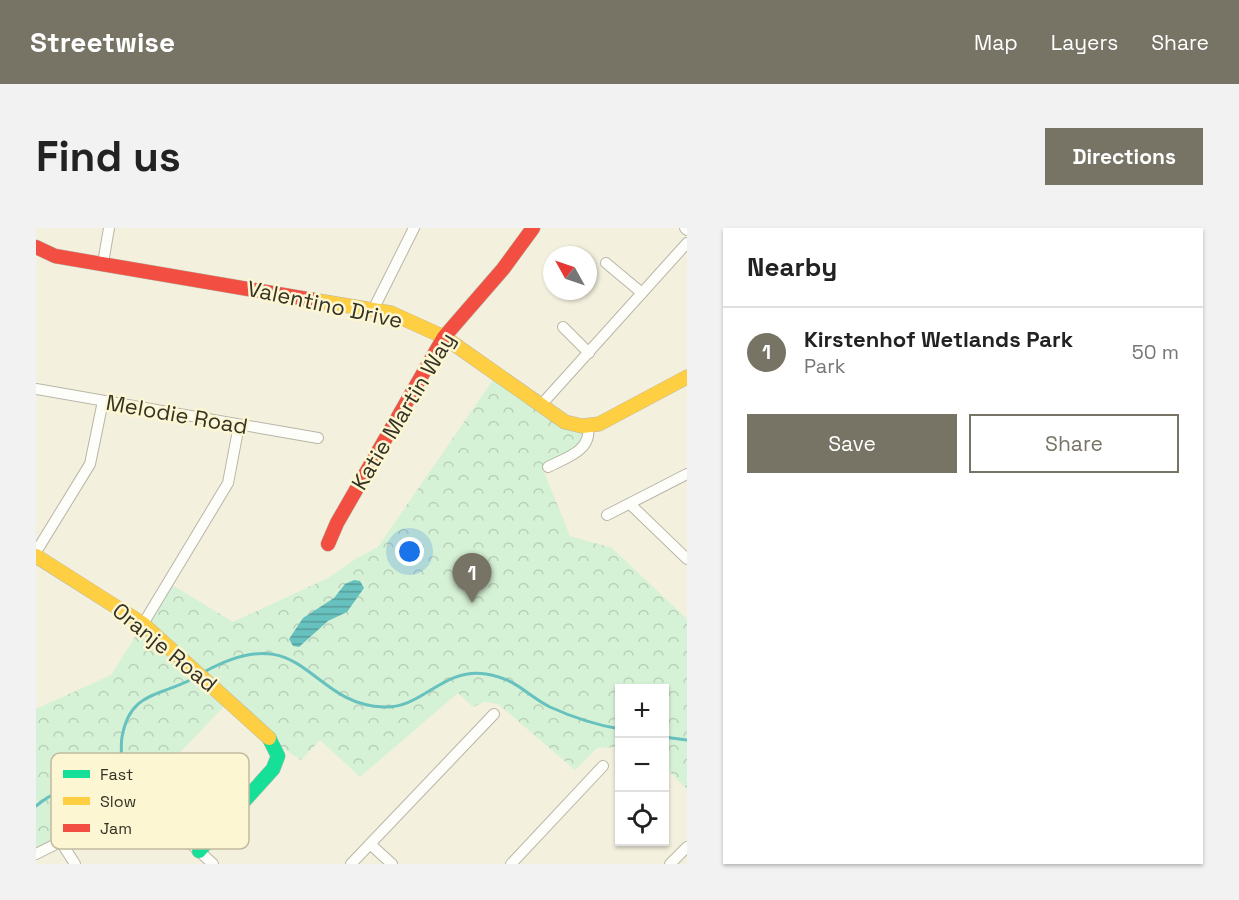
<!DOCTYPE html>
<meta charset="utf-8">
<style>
body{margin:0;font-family:"Space Grotesk",sans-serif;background:#f2f2f2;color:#222}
.controls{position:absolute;right:18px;bottom:18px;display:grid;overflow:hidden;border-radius:0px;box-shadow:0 2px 4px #0004}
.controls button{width:54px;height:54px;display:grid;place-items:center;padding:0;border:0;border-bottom:2px solid #e0e0e0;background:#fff;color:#222;font:30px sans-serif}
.compass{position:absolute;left:507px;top:18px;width:54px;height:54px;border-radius:50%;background:#fff;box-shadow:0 2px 4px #0004;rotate:310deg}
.you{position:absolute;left:374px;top:324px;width:21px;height:21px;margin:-15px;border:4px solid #fff;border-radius:50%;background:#1a73e8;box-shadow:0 0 0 9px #1a73e833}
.badge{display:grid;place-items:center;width:39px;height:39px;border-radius:50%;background:#777465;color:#fff;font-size:20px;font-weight:700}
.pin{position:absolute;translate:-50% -50px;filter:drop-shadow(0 2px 3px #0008)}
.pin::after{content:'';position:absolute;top:32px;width:21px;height:18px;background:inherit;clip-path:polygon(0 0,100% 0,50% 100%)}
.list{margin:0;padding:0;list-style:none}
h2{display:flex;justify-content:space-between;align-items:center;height:78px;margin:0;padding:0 24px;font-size:26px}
h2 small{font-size:20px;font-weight:400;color:#767676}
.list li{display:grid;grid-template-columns:39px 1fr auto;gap:18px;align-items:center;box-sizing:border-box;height:90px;padding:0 24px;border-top:2px solid #e0e0e0}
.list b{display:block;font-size:22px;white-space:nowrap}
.list p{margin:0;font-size:20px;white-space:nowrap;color:#767676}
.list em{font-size:20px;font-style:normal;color:#767676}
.actions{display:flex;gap:12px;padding:18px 24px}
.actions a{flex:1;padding:14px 0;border:2px solid #777465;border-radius:0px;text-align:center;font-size:21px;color:#777465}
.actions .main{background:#777465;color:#fff}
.icon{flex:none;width:33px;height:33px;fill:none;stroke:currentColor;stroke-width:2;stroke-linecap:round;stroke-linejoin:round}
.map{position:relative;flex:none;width:651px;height:636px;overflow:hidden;border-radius:0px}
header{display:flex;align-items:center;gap:36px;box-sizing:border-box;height:84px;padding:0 30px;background:#777465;color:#fff}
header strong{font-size:28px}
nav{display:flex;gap:33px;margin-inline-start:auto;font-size:21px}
.intro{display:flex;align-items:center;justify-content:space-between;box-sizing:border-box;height:144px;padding:0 36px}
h1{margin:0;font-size:42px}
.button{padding:15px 27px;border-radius:0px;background:#777465;color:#fff;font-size:21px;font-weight:700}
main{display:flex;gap:36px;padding:0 36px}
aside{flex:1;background:#fff;border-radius:0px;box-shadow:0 2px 4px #0004}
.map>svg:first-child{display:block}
.park{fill:url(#park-crowns)}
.water{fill:url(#water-rules)}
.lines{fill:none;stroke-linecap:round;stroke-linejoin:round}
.stream{stroke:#67c1be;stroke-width:3}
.street-casing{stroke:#b9b6a7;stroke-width:12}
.fast-casing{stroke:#b9b6a7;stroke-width:15}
.slow-casing{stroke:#b9b6a7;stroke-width:15}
.jam-casing{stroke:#b9b6a7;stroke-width:15}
.street{stroke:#fdfdfa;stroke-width:10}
.fast{stroke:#16e098;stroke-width:14}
.slow{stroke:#ffcf43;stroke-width:14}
.jam{stroke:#f24e42;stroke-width:14}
.labels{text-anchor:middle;stroke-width:5;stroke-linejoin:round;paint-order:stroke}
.street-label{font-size:22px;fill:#343225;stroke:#fdf6d3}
.key{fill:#fdf6d3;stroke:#c1bb9f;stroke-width:1.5}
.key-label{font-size:16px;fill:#343225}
</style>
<header>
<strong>Streetwise</strong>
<nav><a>Map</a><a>Layers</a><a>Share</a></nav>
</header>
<div class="intro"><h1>Find us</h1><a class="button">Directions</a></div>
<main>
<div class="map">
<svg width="651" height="636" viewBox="0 0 651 636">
<defs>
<pattern id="park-crowns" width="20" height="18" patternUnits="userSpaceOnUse" patternTransform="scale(1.5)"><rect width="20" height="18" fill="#d6f2d6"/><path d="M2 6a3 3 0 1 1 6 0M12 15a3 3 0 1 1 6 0" fill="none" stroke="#b8d0b8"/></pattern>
<pattern id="water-rules" width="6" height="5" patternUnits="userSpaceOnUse" patternTransform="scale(1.5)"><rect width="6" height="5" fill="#67c1be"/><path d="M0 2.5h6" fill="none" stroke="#569d9a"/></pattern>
</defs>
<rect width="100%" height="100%" fill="#f3f0dd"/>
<polygon class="park" points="461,146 552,199 552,213 508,244 534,308 576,320 651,391 651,561 629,539 628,460 584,460 583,519 561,520 539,542 462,476 448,474 437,479 422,465 324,549 284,512 265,532 237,514 193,473 99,572 0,621 0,481 75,447 133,355 197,394 292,350 321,330 342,319"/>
<polygon class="water" points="318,352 324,353 328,360 311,384 292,393 263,419 257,418 253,411 267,390 298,370 309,356"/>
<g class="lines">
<g class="stream">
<path d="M168 444C270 388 270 476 348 479 386 481 407 439 450 446 481 451 489 466 514 479 536 489 560 497 584 501"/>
<polyline points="628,509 651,512"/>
<path d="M0 578C10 570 24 561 37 559 52 556 69 559 80 545 88 534 84 521 86 509 94 462 125 469 160 449"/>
</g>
<defs>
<g id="street">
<polyline points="649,0 651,2"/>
<polyline points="67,35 73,0"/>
<polyline points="570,35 606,65"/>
<polyline points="337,82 378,0"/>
<polyline points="527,99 553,125"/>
<polyline points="0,161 282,210"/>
<polyline points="505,177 651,15"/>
<path d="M512 239C529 230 556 223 552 199"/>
<polyline points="595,277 651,331"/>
<polyline points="571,287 651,246"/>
<polyline points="0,324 54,236 67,173"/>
<polyline points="107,396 192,255 203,197"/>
<polyline points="25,614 39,636"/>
<polyline points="334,616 356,636"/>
<polyline points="0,626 94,579 105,577 117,581 177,636"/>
<polyline points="315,636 458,486"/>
<polyline points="475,636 567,538"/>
<polyline points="634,636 651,619"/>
</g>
<polyline id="fast" points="163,623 237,541 242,528 233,510"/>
<g id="slow">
<polyline points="277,72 355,85 408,109 529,194 546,198 563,196 651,149"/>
<polyline points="0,328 107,396 233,510"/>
</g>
<g id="jam">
<polyline points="0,19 19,28 277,72"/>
<polyline points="292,316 301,295 408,109 467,41 497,0"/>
</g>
</defs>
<use href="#street" class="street-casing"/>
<use href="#fast" class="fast-casing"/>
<use href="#slow" class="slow-casing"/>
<use href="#jam" class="jam-casing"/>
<use href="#street" class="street"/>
<use href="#fast" class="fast"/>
<use href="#slow" class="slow"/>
<use href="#jam" class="jam"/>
</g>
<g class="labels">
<g class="street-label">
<text transform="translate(289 76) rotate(12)" y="8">Valentino Drive</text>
<text transform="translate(367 183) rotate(-59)" y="8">Katie Martin Way</text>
<text transform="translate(141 186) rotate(10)" y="8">Melodie Road</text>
<text transform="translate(129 419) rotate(39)" y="8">Oranje Road</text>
</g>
</g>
<rect x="15" y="525" width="198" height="96" rx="9" class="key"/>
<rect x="27" y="542" width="27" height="8" fill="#16e098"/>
<rect x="27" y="569" width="27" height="8" fill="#ffcf43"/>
<rect x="27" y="596" width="27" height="8" fill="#f24e42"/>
<g class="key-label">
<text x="64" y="552">Fast</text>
<text x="64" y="579">Slow</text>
<text x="64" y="606">Jam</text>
</g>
</svg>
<div class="controls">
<button>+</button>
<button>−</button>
<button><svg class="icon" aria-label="locate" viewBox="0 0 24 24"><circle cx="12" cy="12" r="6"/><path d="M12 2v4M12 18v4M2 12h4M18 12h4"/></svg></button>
</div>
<svg class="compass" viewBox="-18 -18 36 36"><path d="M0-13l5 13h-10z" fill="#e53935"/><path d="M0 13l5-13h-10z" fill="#767676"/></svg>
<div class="you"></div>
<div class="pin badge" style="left:436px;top:375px">1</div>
</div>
<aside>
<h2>Nearby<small></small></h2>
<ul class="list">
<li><span class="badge">1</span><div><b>Kirstenhof Wetlands Park</b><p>Park</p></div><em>50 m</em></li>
</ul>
<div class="actions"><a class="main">Save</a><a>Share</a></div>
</aside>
</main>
